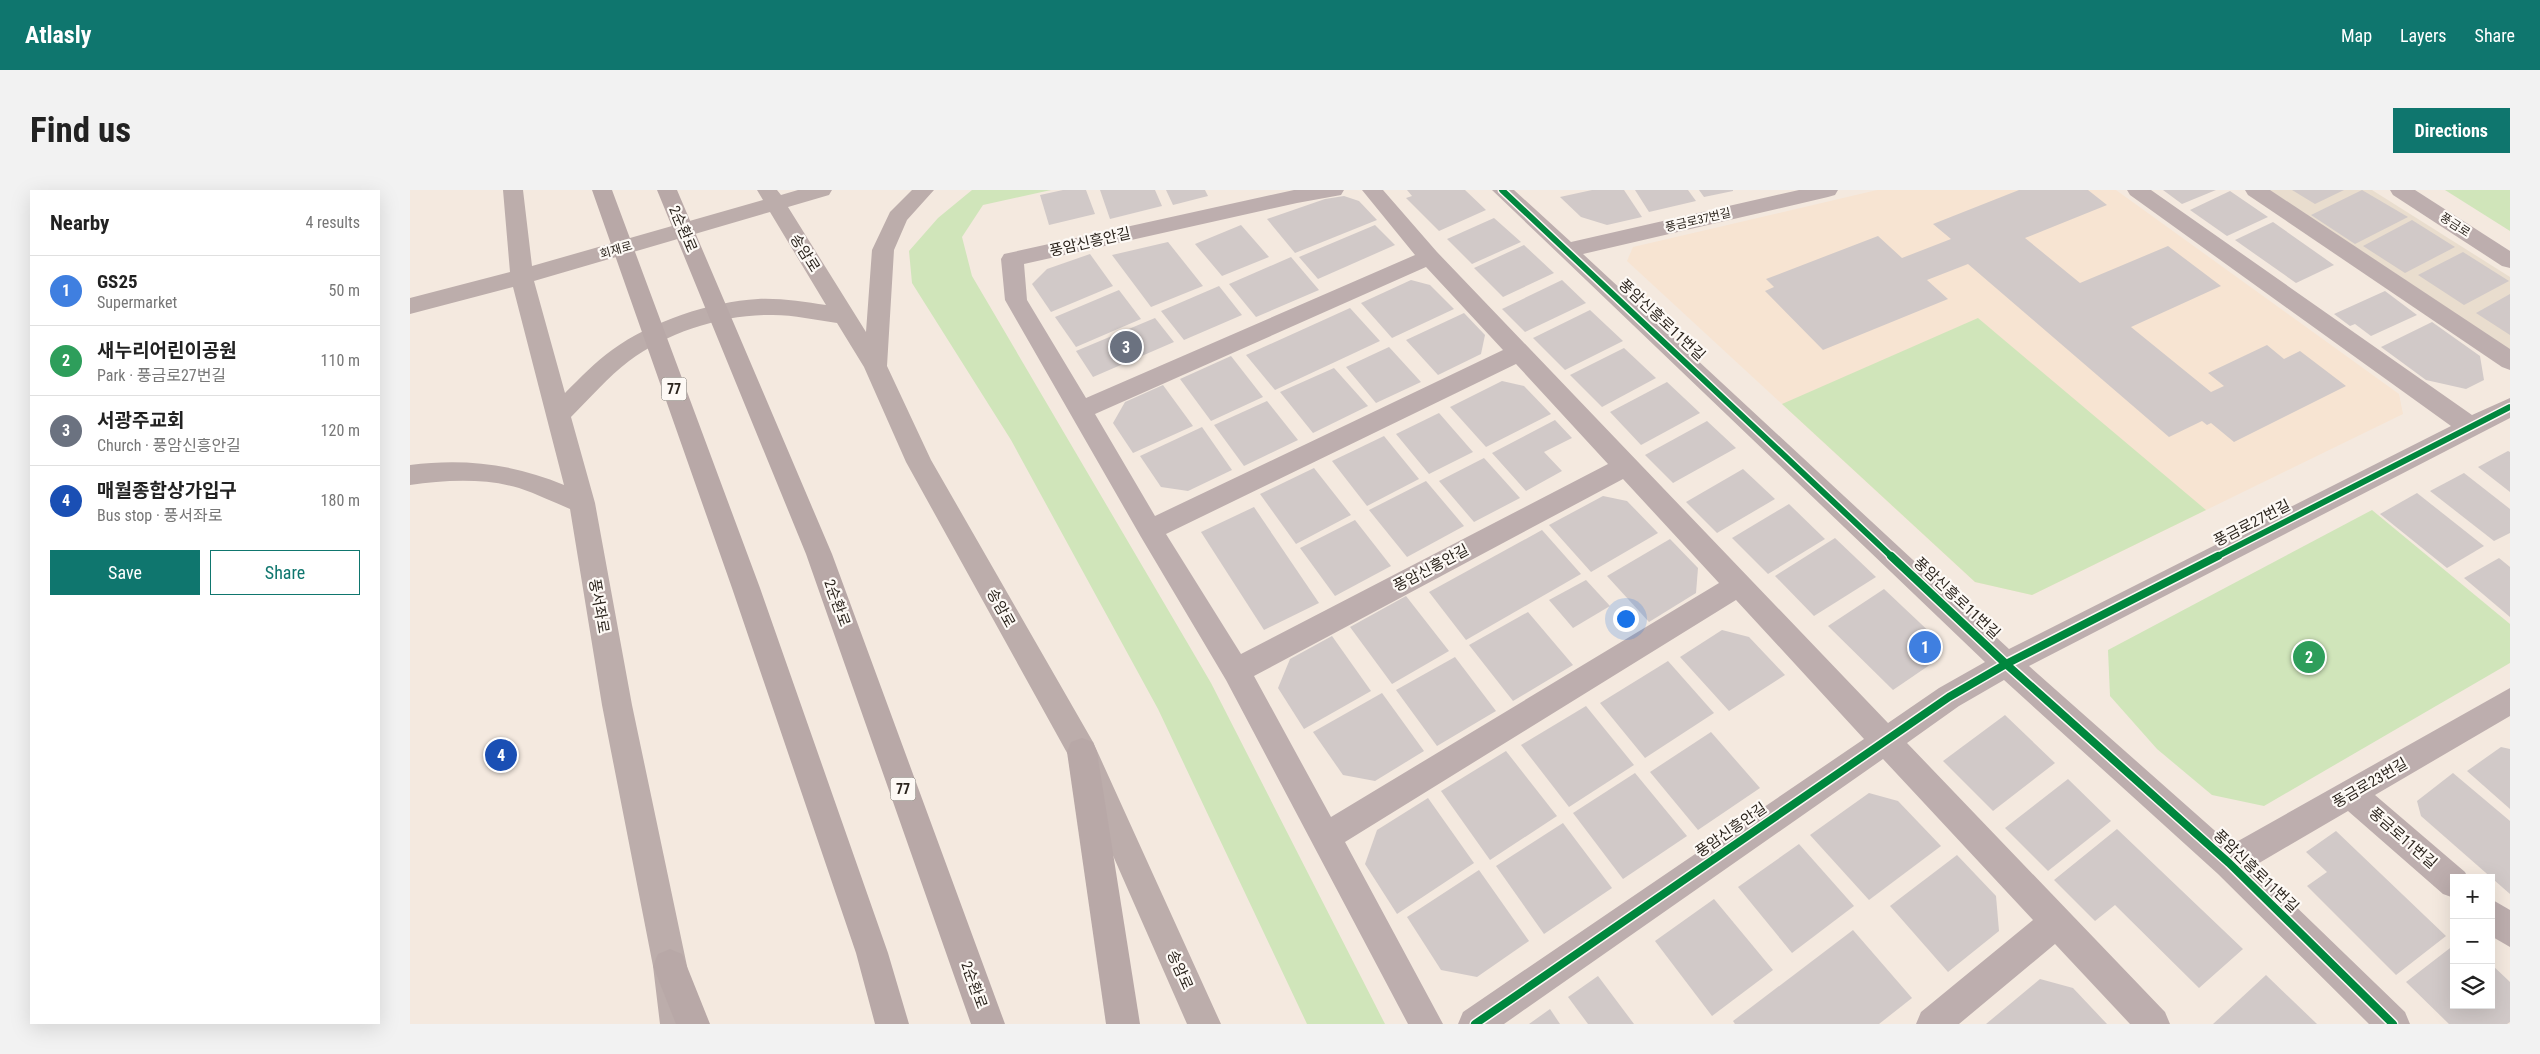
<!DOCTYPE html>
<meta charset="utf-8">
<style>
body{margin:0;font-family:"Roboto Condensed","Noto Sans KR",sans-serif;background:#f2f2f2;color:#222}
.controls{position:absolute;right:15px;bottom:15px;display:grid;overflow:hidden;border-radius:0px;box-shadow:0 5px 20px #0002}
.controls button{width:45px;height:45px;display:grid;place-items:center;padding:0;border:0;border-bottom:1px solid #e0e0e0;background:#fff;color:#222;font:25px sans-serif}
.you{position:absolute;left:1215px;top:428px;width:18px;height:18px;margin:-12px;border:4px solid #fff;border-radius:50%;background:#1a73e8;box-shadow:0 0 0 8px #1a73e833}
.badge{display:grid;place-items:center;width:32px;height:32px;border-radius:50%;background:#0f766e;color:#fff;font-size:16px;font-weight:700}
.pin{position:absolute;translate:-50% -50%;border:2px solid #fff;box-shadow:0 1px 5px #0006}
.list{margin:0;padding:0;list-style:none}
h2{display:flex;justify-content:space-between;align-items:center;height:65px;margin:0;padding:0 20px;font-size:21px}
h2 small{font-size:16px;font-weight:400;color:#767676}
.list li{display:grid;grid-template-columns:32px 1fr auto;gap:15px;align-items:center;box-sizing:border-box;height:70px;padding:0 20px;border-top:1px solid #e0e0e0}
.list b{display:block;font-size:19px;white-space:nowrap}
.list p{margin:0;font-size:16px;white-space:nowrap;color:#767676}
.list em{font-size:16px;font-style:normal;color:#767676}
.actions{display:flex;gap:10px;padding:15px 20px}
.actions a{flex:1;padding:11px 0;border:1px solid #0f766e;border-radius:0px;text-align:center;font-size:18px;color:#0f766e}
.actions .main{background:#0f766e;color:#fff}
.icon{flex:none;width:28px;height:28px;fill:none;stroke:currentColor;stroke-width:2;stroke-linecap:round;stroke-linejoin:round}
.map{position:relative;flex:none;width:2100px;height:834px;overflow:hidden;border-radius:0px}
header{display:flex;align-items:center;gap:30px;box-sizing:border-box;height:70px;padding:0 25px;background:#0f766e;color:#fff}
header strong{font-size:24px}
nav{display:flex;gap:28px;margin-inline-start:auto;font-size:18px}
.intro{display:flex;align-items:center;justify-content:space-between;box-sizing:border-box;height:120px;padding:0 30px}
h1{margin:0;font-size:35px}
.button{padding:12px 22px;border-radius:0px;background:#0f766e;color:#fff;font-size:18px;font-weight:700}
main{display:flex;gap:30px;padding:0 30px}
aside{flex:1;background:#fff;border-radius:0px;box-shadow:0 5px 20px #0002}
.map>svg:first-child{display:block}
.commercial{fill:#e9ddce}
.built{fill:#f7e4d2}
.green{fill:#d0e5ba}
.building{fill:#d1c9c8}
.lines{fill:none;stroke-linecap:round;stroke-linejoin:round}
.street{fill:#bdaeae;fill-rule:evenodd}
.secondary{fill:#bcadab;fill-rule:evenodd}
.highway{fill:#b8a8a7;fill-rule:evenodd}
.cycleway-far1-casing{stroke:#fdf9f5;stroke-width:9}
.cycleway-casing{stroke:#fdf9f5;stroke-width:11}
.cycleway-far1{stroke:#00873e;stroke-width:6}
.cycleway{stroke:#00873e;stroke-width:8}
.labels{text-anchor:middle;stroke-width:4.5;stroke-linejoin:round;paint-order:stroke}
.far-street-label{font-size:12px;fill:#2b241d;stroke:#fdf9f5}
.shield{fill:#fdf9f5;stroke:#6a645e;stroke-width:1}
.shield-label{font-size:14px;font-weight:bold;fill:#2b241d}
.street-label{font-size:15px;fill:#2b241d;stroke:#fdf9f5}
</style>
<header>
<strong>Atlasly</strong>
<nav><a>Map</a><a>Layers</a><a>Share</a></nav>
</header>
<div class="intro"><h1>Find us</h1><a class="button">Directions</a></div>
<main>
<aside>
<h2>Nearby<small>4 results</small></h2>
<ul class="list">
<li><span class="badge" style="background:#3f7fe0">1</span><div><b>GS25</b><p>Supermarket</p></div><em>50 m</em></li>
<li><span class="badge" style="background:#2e9e5b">2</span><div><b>새누리어린이공원</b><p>Park · 풍금로27번길</p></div><em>110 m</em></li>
<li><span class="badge" style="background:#6b7280">3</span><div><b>서광주교회</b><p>Church · 풍암신흥안길</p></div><em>120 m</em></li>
<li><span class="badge" style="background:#1a4fb4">4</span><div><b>매월종합상가입구</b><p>Bus stop · 풍서좌로</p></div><em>180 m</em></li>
</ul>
<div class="actions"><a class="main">Save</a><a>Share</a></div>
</aside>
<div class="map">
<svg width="2100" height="834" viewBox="0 0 2100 834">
<rect width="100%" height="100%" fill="#f4e9df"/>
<polygon class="commercial" points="1859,0 1962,0 2100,87 2100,160"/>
<polygon class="built" points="1467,0 1706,0 1989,204 1993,224 1622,405 1565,392 1217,71 1223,57"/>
<g class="green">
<polygon points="562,0 641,0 573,15 552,47 562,86 801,493 975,834 897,834 748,519 601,250 502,93 499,61 528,28"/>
<polygon points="2035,0 2100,0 2100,41"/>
<polygon points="1568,128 1796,320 1622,405 1565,392 1372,214"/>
<polygon points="1962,320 2100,434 2100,473 1854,616 1802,605 1747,559 1700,506 1698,460"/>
</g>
<g class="building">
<polygon points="653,0 676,0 685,24 639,35 630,5"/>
<polygon points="690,0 745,0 752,16 700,29"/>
<polygon points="756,0 795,0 798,6 763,15"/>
<polygon points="997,0 1055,0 1076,20 1029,41 996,8 1002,6"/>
<polygon points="1182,0 1214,0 1232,27 1197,35 1171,27 1150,7"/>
<polygon points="1225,0 1278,0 1286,11 1239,22"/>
<polygon points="1289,0 1323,0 1323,1 1294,7"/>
<polygon points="1609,0 1678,0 1697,15 1615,48 1670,93 1758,56 1811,96 1721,137 1801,202 1814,196 1798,183 1857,155 1874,169 1890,161 1936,196 1824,252 1801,233 1797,235 1792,231 1759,247 1558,74 1517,90 1538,109 1413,160 1355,101 1364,97 1356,89 1468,46 1492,68 1541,49 1523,34"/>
<polygon points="1753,0 1806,0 1772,14"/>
<polygon points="1882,0 1934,0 1905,14"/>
<polygon points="1952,0 1998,27 1945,54 1901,25"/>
<polygon points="1820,1 1858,27 1817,46 1780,20"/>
<polygon points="934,6 949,11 967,30 885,63 857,29 915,9"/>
<polygon points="1084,28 1111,52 1062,74 1037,49"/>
<polygon points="2002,30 2045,57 1995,83 1953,56"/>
<polygon points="1863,32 1924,75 1886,93 1825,50"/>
<polygon points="831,35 859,67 812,86 785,54"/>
<polygon points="965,35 985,55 908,89 889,67"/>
<polygon points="758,52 793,96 741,117 702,65"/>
<polygon points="1114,55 1144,83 1093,107 1064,78"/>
<polygon points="2053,62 2099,91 2054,115 2008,85"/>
<polygon points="680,64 703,96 641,122 622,94 637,79"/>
<polygon points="881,67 909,100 846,127 819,94"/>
<polygon points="1001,90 1020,95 1044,119 982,148 951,113"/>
<polygon points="1152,90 1176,113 1115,142 1092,119"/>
<polygon points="809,96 832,125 774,150 751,121"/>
<polygon points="709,100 731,129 666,157 645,127"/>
<polygon points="1975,101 2007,125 1961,146 1945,134 1940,136 1924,124"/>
<polygon points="2100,104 2100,145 2066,123"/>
<polygon points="940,118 970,151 865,200 836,165"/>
<polygon points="1180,120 1213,151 1155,180 1123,148"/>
<polygon points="1054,123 1075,145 1071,164 1028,185 996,150"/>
<polygon points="745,128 764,152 683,187 666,161"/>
<polygon points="2022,132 2070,166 2074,190 2056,199 2016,190 1971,157"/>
<polygon points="979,157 1011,192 966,213 936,177"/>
<polygon points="1214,158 1246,188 1192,217 1160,185"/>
<polygon points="821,166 853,207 801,231 770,189"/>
<polygon points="924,178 958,216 903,243 870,202"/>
<polygon points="1092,191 1114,196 1141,224 1076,257 1040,217"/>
<polygon points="1257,192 1290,223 1231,255 1200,222"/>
<polygon points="753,195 783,236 723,263 703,233 715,212"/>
<polygon points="857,211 888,250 834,276 804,235"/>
<polygon points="1029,223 1063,262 1019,284 986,244"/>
<polygon points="1145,230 1162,248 1134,262 1152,281 1116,301 1082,263"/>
<polygon points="1297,231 1326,258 1263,293 1235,265"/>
<polygon points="792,237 822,280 778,301 751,297 730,266"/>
<polygon points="974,246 1009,289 957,316 922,271"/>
<polygon points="2098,261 2100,262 2100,302 2068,277"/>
<polygon points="1074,268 1110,308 1064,332 1029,291"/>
<polygon points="904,278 941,325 886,354 850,304"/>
<polygon points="1333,279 1365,309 1307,343 1276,312"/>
<polygon points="2054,283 2100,319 2100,343 2084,351 2020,301"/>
<polygon points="1016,291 1054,336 997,367 959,320"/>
<polygon points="2007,303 2074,356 2037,378 1970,324"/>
<polygon points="1193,306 1217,311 1248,343 1181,382 1139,335"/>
<polygon points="1379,314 1415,349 1358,384 1322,348"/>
<polygon points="844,317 909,413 854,440 791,342"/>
<polygon points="945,330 981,376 925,406 890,358"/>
<polygon points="1132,340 1171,384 1056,450 1019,402"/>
<polygon points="1425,348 1466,387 1404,426 1365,386"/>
<polygon points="1260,349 1288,378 1286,403 1239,432 1197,386"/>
<polygon points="2089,368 2100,377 2100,427 2054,388"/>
<polygon points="1176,390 1200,416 1163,438 1139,410"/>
<polygon points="1474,399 1527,449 1524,472 1483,500 1418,436"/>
<polygon points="996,406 1039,461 982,494 940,437"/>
<polygon points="1118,422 1163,475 1103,511 1059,455"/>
<polygon points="1312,440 1339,447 1375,485 1319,521 1270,467"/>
<polygon points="922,446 961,501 894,539 868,498 880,469"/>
<polygon points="1045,467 1086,521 1027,556 986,500"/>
<polygon points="1258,471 1304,523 1235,568 1190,513"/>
<polygon points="972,503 1014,561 965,591 933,585 903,542"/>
<polygon points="1176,516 1224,575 1159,617 1111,555"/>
<polygon points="1595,525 1645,573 1583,621 1533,571"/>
<polygon points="1301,542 1350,598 1288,640 1240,582"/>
<polygon points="2091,557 2100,559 2100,619 2057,581"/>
<polygon points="1096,561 1147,626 1080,670 1031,601"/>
<polygon points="1225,583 1277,646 1213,689 1163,623"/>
<polygon points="2043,583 2100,631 2100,704 2011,626 2007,611"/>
<polygon points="1658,589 1701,631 1638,681 1595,638"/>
<polygon points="1459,603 1488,611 1531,656 1459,710 1400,645"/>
<polygon points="1018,608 1064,673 987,724 955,674 967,640"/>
<polygon points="1153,633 1202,698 1134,744 1086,676"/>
<polygon points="1707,639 1833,759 1789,798 1705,715 1685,731 1644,690"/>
<polygon points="1926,641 2036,746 1986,785 1897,696 1917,682 1896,662"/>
<polygon points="1389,654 1444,716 1382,763 1328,697"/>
<polygon points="1547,665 1586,706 1589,741 1538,782 1480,716"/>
<polygon points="1069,680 1119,751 1067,787 1031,780 997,727"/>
<polygon points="1304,709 1363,780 1302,826 1245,751"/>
<polygon points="1443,740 1502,808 1469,834 1325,834 1323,831"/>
<polygon points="2044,755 2044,815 2081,815 2081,774 2100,792 2100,832 2097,834 2039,834 1996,792"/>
<polygon points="1856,785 1907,834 1803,834"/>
<polygon points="1188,786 1224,834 1178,834 1158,807"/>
<polygon points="1630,789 1663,798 1697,834 1576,834"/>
<polygon points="1140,819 1150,834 1119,834"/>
</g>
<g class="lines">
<g class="street">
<path d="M884 0H934L931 5 887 13 614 74 617 110 676 208 1005 65 952 0H973L1027 62 1478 533 1529 498 1575 472 1082 0H1104L1161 52 1389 0H1428L1425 5 1418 7 1173 64 1599 459 2041 236 1720 5 1717 0H1741L2062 225 2100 208V228L1619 476 1821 655 2100 498V526L1965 605 2055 682 2058 688H2044V708L2033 704 1938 621 1844 676 1995 822 2000 834H1959L1808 684 1594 490 1549 516 1497 553 1755 822 1760 834H1720L1645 754 1549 834H1506L1511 822 1623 730 1473 569 1094 834H1048L1053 822 1454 549 1326 410 935 652 1033 834H998L816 490 731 347 595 110 591 69 594 64ZM1016 77 1093 160 745 326 685 224ZM1106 174 1198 274 831 464 756 344ZM1213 289 1309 393 921 627 844 486Z"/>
<polygon points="1835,0 1860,0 2100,159 2100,180 2092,177 1838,5"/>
<polygon points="1980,0 2005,0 2100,61 2100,78 2092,76 1983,5"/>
<polygon points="2081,709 2100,720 2100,757 2081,746"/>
</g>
<path class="secondary" d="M93 0H113L122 76 353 10 347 0H367L371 5 388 0H422L419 5 378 17 456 142 462 60 480 22 502 0H524L497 30 484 60 477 176 521 270 683 552 811 834H777L661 570 496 272 454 177 427 133C406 130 384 125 363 125 314 124 258 142 219 171 198 187 180 208 161 227L185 313 222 515 277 776 284 834H250L243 776 192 515 160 319C143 312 127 304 109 298 75 288 35 290 0 295V275C54 268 104 274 154 295L103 97 0 124V108L100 82ZM360 22 416 115C394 112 371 108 348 109 300 112 242 131 202 160 185 172 170 188 155 203L124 91Z"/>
<g class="highway">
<polygon points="182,0 202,0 350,398 478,763 499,834 465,834 446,763 322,398"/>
<polygon points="247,0 267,0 422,364 595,834 561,834 396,364"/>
<polygon points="672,548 683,552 687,562 730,834 696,834 657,562 661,552"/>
<polygon points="260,759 272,764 300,834 266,834 243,776 248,764"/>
</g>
<defs>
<g id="cycleway-far1">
<polyline points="1092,0 1482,367"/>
<polyline points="1806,367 2100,217"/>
</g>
<g id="cycleway">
<polyline points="1481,366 1596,474 1819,673 1983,834"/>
<polyline points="1065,834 1539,507 1596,474 1808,366"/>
</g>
</defs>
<use href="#cycleway-far1" class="cycleway-far1-casing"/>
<use href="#cycleway" class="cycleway-casing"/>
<use href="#cycleway-far1" class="cycleway-far1"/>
<use href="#cycleway" class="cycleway"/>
</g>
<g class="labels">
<g class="far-street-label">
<text transform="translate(1288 30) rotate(-13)" y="4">풍금로37번길</text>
<text transform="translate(2045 35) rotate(33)" y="4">풍금로</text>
<text transform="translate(206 60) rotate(-16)" y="4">회재로</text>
</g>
<g class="shield">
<rect x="251.5" y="187.5" width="25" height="23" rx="4"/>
<rect x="480.5" y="587.5" width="25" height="23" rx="4"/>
</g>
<g class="shield-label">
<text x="264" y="204">77</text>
<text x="493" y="604">77</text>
</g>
<g class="street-label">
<text transform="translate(273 39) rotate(67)" y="5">2순환로</text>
<text transform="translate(680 52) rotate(-13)" y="5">풍암신흥안길</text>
<text transform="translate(395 63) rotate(58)" y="5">송암로</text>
<text transform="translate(1252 130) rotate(43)" y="5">풍암신흥로11번길</text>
<text transform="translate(1842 333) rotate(-27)" y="5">풍금로27번길</text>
<text transform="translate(1021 378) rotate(-28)" y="5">풍암신흥안길</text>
<text transform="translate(1547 408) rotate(43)" y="5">풍암신흥로11번길</text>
<text transform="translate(427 413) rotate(70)" y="5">2순환로</text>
<text transform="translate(189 416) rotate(80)" y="5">풍서좌로</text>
<text transform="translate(591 418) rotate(61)" y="5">송암로</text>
<text transform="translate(1960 593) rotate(-30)" y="5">풍금로23번길</text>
<text transform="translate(1321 640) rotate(-35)" y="5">풍암신흥안길</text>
<text transform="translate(1993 648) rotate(41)" y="5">풍금로11번길</text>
<text transform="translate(1846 681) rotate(44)" y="5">풍암신흥로11번길</text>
<text transform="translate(770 780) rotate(66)" y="5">송암로</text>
<text transform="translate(564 795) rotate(70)" y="5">2순환로</text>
</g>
</g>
</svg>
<div class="controls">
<button>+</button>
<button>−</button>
<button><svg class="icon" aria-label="layers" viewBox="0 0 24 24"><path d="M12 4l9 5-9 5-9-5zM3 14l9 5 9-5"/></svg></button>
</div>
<div class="you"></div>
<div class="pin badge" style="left:1515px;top:457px;background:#3f7fe0">1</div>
<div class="pin badge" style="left:1899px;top:467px;background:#2e9e5b">2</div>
<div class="pin badge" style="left:716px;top:157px;background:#6b7280">3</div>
<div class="pin badge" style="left:91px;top:565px;background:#1a4fb4">4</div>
</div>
</main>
